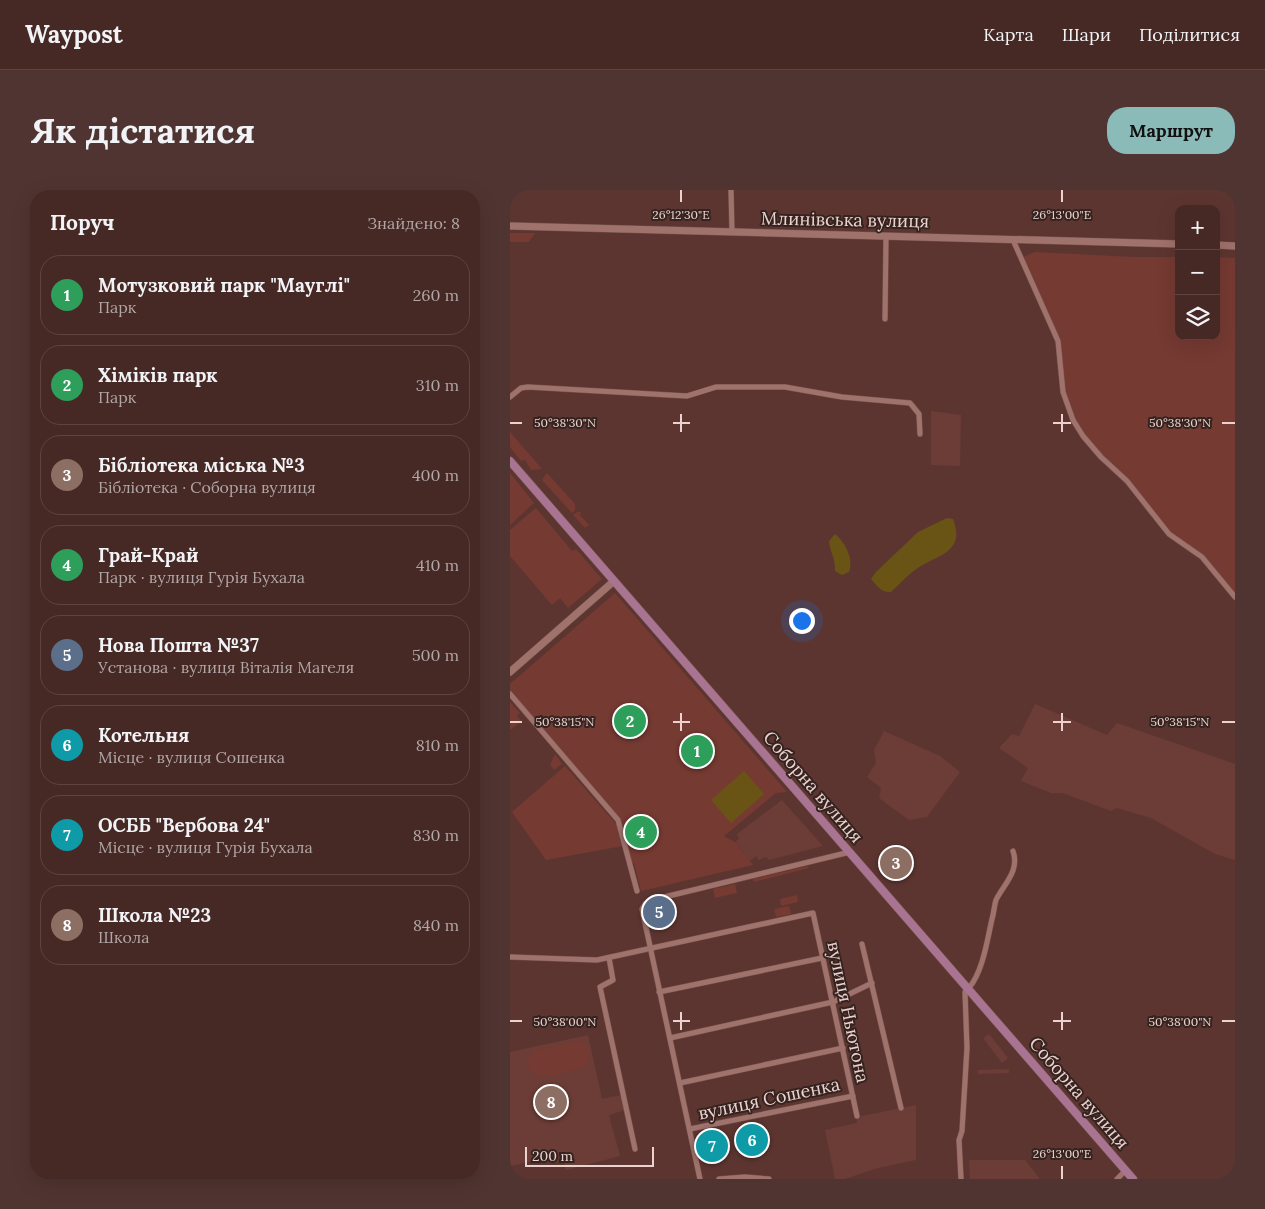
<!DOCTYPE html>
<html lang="uk">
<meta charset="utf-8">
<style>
body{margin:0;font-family:Lora,serif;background:#503431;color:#f1f3f6}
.controls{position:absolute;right:15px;top:15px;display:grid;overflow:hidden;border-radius:10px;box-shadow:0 5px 20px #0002}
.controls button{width:45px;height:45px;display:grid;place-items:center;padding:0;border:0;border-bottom:1px solid #5e4441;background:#462824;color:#f1f3f6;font:25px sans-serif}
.scale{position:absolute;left:15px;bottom:12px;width:129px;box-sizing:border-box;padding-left:5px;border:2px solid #ecd2ce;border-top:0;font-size:14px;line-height:18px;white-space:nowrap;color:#ecd2ce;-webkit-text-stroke:4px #352320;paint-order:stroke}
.you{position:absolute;left:291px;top:430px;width:18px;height:18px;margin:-12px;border:4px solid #fff;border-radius:50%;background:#1a73e8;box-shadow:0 0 0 8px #1a73e833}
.badge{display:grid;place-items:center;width:32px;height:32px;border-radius:50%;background:#8bbbb9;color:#fff;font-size:16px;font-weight:700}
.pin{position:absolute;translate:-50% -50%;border:2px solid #fff;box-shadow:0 1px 5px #0006}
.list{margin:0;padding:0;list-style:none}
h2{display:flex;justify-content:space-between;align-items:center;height:65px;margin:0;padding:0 20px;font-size:21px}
h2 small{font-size:16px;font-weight:400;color:#b0a6a6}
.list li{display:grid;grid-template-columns:32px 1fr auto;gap:15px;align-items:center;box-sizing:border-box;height:80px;margin:0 10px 10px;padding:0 10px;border:1px solid #5e4441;border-radius:20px}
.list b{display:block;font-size:19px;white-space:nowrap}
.list p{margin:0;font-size:16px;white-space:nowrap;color:#b0a6a6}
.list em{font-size:16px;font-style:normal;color:#b0a6a6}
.icon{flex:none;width:28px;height:28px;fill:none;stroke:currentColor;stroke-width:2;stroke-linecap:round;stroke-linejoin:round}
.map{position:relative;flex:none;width:725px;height:989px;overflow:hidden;border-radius:20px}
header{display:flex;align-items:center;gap:30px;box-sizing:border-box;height:70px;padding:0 25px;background:#462824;border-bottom:1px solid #5e4441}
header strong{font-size:24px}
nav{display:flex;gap:28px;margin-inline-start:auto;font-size:18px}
.intro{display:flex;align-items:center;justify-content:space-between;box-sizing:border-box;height:120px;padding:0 30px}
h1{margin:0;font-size:35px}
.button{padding:12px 22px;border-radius:20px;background:#8bbbb9;color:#111;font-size:18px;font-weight:700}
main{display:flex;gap:30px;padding:0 30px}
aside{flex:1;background:#462824;border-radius:20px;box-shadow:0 5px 20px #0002}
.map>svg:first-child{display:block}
.built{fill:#6c3d36}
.green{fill:#753a32}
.water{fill:#695416}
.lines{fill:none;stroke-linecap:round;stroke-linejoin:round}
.street-casing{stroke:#74534e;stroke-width:6}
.secondary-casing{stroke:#74534e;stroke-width:8}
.primary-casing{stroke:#74534e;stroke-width:9}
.street{stroke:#9f726b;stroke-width:5}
.secondary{stroke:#9f726b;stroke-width:7}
.primary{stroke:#a97392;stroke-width:8}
.ticks{fill:none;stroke:#ecd2ce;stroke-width:2}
.labels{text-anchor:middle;stroke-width:4;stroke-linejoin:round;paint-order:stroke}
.street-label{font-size:18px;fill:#ecd2ce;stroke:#352320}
.ticks-label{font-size:12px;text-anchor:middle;fill:#ecd2ce;stroke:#352320;stroke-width:4;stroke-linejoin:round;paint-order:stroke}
</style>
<header>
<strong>Waypost</strong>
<nav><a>Карта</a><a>Шари</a><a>Поділитися</a></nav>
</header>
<div class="intro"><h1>Як дістатися</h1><a class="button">Маршрут</a></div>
<main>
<aside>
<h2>Поруч<small>Знайдено: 8</small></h2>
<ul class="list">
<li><span class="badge" style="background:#2e9e5b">1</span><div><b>Мотузковий парк &quot;Мауглі&quot;</b><p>Парк</p></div><em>260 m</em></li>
<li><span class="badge" style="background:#2e9e5b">2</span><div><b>Хіміків парк</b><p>Парк</p></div><em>310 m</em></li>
<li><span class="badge" style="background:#8d6e63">3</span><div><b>Бібліотека міська №3</b><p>Бібліотека · Соборна вулиця</p></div><em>400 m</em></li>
<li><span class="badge" style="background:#2e9e5b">4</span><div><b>Грай-Край</b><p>Парк · вулиця Гурія Бухала</p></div><em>410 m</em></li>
<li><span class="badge" style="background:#5c6f8a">5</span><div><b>Нова Пошта №37</b><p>Установа · вулиця Віталія Магеля</p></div><em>500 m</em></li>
<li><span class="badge" style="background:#0f9aa8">6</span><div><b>Котельня</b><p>Місце · вулиця Сошенка</p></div><em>810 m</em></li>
<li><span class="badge" style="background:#0f9aa8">7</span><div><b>ОСББ &quot;Вербова 24&quot;</b><p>Місце · вулиця Гурія Бухала</p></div><em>830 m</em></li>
<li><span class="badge" style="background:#8d6e63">8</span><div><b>Школа №23</b><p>Школа</p></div><em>840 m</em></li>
</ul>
</aside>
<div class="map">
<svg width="725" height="989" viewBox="0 0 725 989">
<rect width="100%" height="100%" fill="#5d3530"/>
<g class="built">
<polygon points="421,221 451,225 450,276 421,275"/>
<polygon points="525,514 597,545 607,533 725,574 725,670 705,664 641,628 607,618 601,621 553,603 541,603 511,591 518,578 489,558 502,544 509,546"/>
<polygon points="374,541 430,566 450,582 417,627 399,630 369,608 371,598 357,587 366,573 364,560"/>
<polygon points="272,610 313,656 259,670 256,667 249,670 246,666 240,671 225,652 229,649 227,644"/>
<polygon points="479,844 498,868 492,873 473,848"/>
<polygon points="78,845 92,909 112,905 115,920 99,925 110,966 56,980 52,965 0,976 0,862"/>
<polygon points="499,879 499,883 468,884 468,880"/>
<polygon points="406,915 406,970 364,979 335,989 325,989 315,940 347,933 347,929 352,926"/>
<polygon points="459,970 515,970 530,989 460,989"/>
</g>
<g class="green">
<polygon points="0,43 25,43 19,52 0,52"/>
<polygon points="525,62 624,67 669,67 669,146 706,146 706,67 725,68 725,407 692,367 659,344 617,291 573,246 557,216 550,162 513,67"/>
<polygon points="0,242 32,279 21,280 15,270 11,271 0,257"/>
<polygon points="0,283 24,313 0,335"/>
<polygon points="37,283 65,314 65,320 62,323 32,290"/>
<polygon points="26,318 62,361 66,359 92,389 58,418 50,408 42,415 0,366 0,340"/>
<polygon points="67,322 71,322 70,325 79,335 75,338 63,325"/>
<polygon points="105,403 277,602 266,603 214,646 225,652 243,675 131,701 124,673 120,673 108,630 0,504 0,494"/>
<polygon points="0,512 10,523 7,526 11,531 0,540"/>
<polygon points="45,564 52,574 44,580 40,575"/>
<polygon points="55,576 106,634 113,656 36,670 2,622"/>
<polygon points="298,676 299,678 244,692 243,689"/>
<polygon points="225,694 227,703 205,708 203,699"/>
<polygon points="287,705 288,712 271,716 270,709"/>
<polygon points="279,716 281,724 266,727 264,719"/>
<path d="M69 851 76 855C81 863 80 870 75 876 60 881 14 899 18 869L25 860Z"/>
</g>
<g class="water">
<path d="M437 328 443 329C455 360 432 364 411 376 400 382 390 394 381 402 372 403 367 396 361 389L366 382 408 342Z"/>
<path d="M325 344C335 352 344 369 339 382L332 385 325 381C326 370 320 362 319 351Z"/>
<polygon points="234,581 254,604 221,633 201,610"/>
</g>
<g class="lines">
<defs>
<g id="street">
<polyline points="221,0 222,42"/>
<polyline points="503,50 548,151 553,202 563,230 573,246 591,267 617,291 659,344 692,367 725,407"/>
<polyline points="375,129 376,47"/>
<polyline points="0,207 11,198 18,197 177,206 206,197 275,197 332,207 400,213 409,224 410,244"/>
<polyline points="0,504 108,630 127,701"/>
<polyline points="352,754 391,918"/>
<polyline points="0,767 87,770 303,723 347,926"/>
<polyline points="99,768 103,790 90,797 125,959"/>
<path d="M459 798C473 781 477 751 482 729 484 723 484 716 486 710 494 694 510 681 503 661"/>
<polyline points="149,802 312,768"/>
<polyline points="160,848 323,812 362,793"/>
<polyline points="170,893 333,858"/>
<polyline points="180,939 343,906"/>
<polyline points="190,989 132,719 135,714 146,709 340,662"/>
<polyline points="209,989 235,987 259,989"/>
<polyline points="451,989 449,950 452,941 457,858 455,802"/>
<polyline points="607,989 616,980"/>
</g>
<g id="secondary">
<polyline points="0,36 669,54"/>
<polyline points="706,55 725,56"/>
<polyline points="0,482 104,391"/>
</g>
<polyline id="primary" points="0,271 623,989"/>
</defs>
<use href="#street" class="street-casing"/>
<use href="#secondary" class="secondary-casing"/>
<use href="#primary" class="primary-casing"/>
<use href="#street" class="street"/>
<use href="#secondary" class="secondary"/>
<use href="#primary" class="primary"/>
</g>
<path class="ticks" d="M171 0V12M552 0V12M171 224V242M552 224V242M0 233H12M163 233H180M543 233H561M712 233H725M171 523V541M552 523V541M0 532H12M163 532H180M543 532H561M712 532H725M171 822V840M552 822V840M0 831H12M163 831H180M543 831H561M712 831H725M552 976V989"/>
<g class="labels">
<g class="street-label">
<text transform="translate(335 30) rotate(1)" y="6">Млинівська вулиця</text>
<text transform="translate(303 597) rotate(49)" y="6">Соборна вулиця</text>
<text transform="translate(338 822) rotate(78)" y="6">вулиця Ньютона</text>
<text transform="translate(569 903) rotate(49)" y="6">Соборна вулиця</text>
<text transform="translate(259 909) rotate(-12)" y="6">вулиця Сошенка</text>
</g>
</g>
<g class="ticks-label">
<text x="171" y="29">26°12'30"E</text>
<text x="552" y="29">26°13'00"E</text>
<text x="55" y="237">50°38'30"N</text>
<text x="670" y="237">50°38'30"N</text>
<text x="55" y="536">50°38'15"N</text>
<text x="670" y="536">50°38'15"N</text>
<text x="55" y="836">50°38'00"N</text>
<text x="670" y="836">50°38'00"N</text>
<text x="552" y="968">26°13'00"E</text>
</g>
</svg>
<div class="controls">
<button>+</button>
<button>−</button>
<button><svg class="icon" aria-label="layers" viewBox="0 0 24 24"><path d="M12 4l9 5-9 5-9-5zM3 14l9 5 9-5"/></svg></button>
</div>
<div class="scale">200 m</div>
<div class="you"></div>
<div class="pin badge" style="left:187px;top:561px;background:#2e9e5b">1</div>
<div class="pin badge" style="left:120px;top:531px;background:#2e9e5b">2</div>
<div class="pin badge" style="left:386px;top:673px;background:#8d6e63">3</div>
<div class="pin badge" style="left:131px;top:642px;background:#2e9e5b">4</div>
<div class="pin badge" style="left:149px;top:722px;background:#5c6f8a">5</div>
<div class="pin badge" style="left:242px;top:950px;background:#0f9aa8">6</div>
<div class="pin badge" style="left:202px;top:956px;background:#0f9aa8">7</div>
<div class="pin badge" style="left:41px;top:912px;background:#8d6e63">8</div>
</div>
</main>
